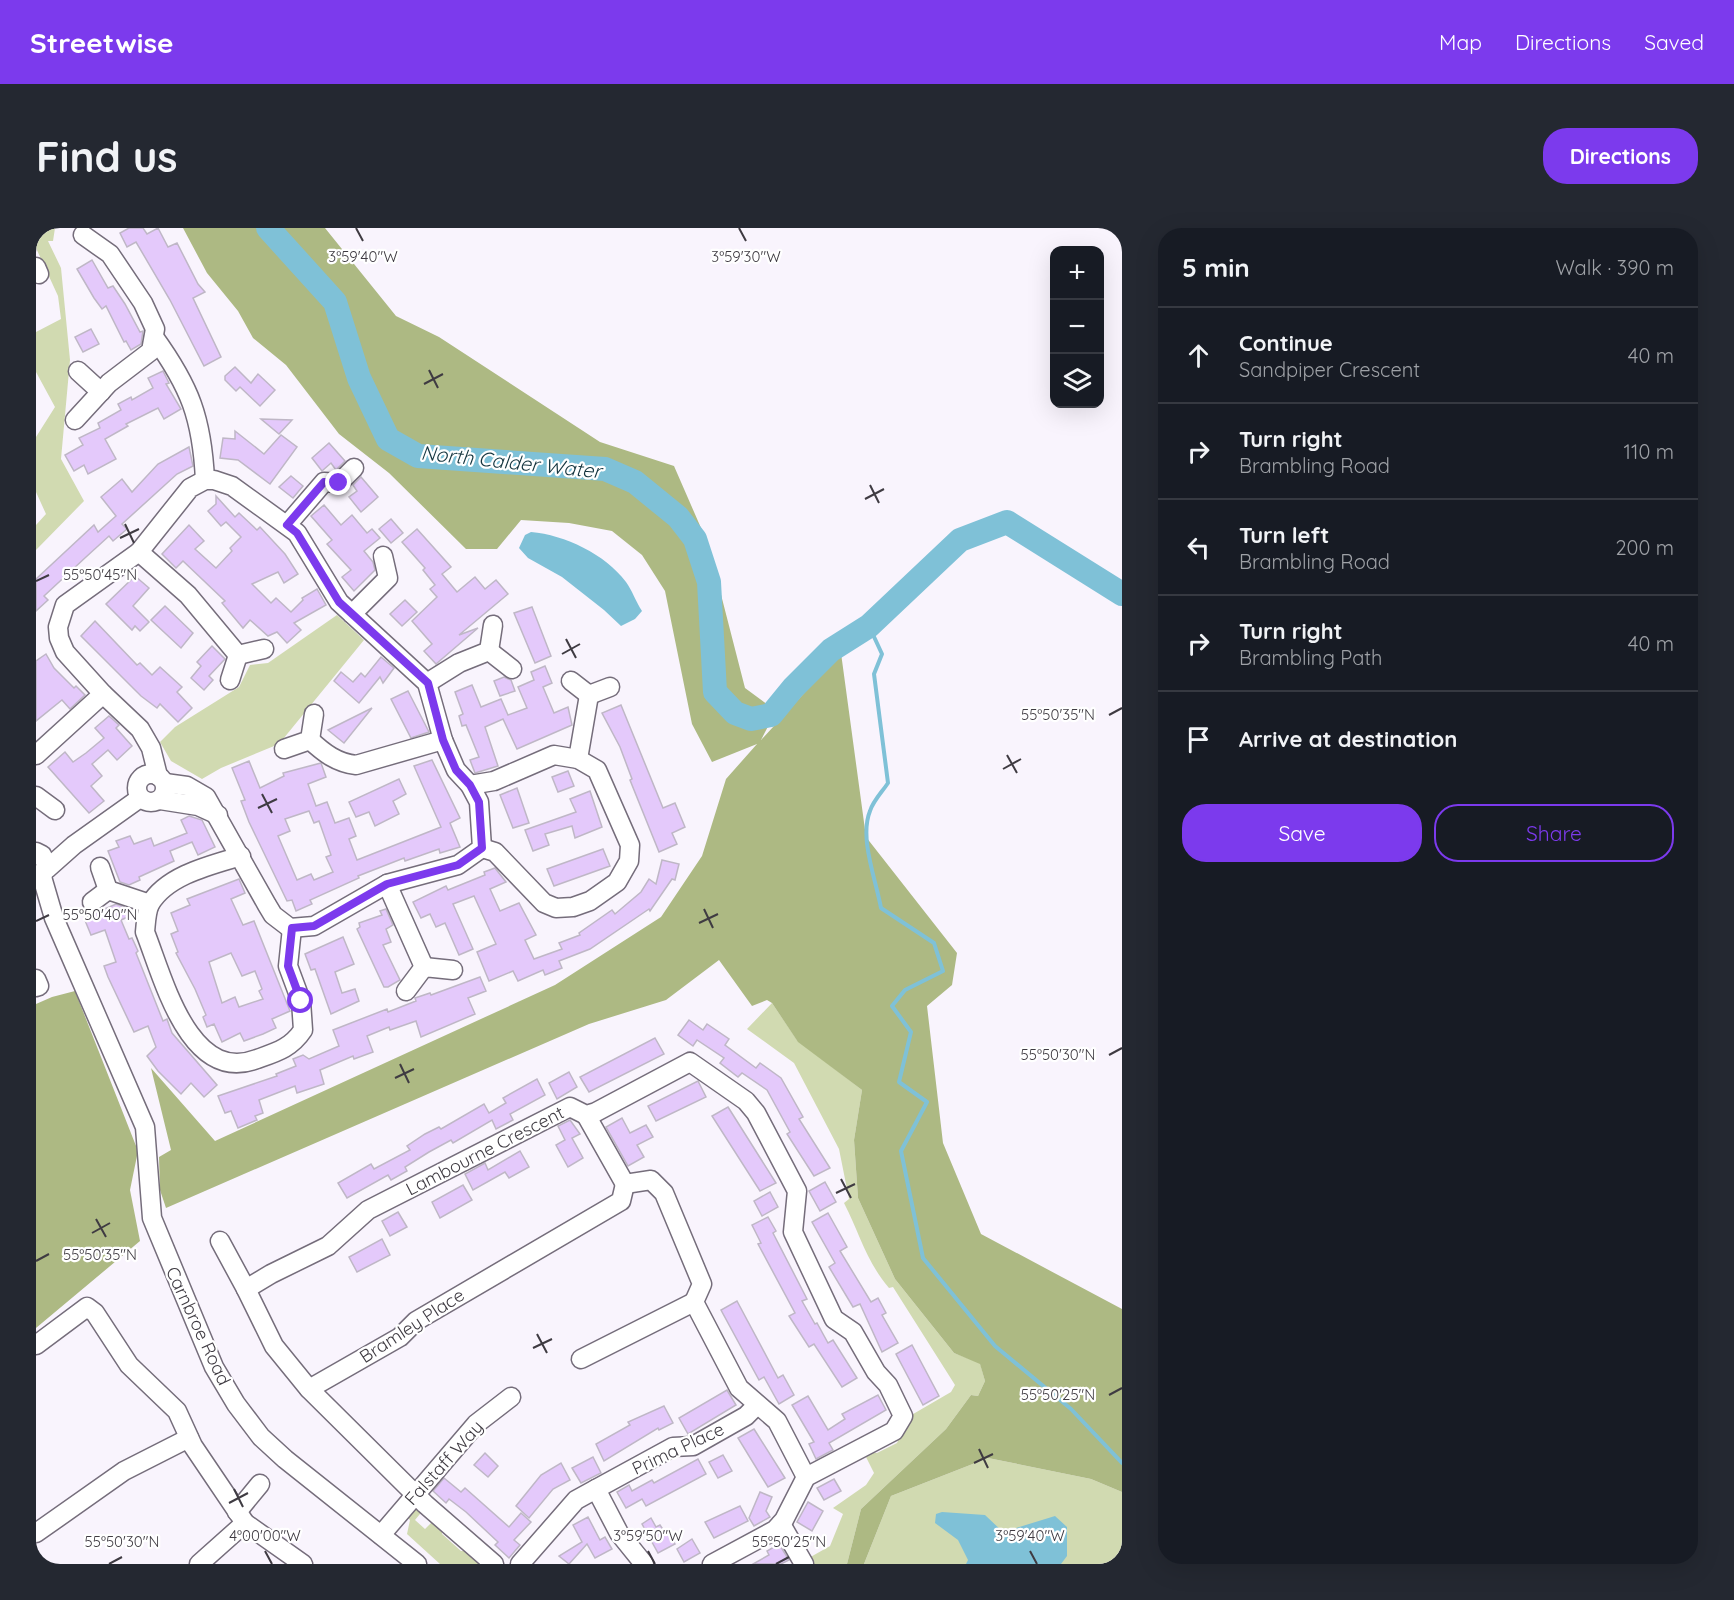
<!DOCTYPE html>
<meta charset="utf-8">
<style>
body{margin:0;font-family:Quicksand,sans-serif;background:#242831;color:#f1f3f6}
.controls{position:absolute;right:18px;top:18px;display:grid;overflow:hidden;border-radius:12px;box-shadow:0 6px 24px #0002}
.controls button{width:54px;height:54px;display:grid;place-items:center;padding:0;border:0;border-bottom:2px solid #363941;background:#171b24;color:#f1f3f6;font:30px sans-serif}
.stop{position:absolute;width:18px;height:18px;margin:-14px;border:4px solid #7c3aed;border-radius:50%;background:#fff}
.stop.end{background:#7c3aed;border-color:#fff;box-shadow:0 2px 6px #0008}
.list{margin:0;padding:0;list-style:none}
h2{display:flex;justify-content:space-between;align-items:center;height:78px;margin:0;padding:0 24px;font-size:26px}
h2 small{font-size:20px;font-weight:400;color:#9ea1a6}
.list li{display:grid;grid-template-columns:39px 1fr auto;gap:18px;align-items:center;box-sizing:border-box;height:96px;padding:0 24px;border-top:2px solid #363941}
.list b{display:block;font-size:22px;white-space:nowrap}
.list p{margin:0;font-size:20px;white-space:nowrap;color:#9ea1a6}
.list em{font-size:20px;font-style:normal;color:#9ea1a6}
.actions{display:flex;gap:12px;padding:18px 24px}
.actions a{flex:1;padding:14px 0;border:2px solid #7c3aed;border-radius:24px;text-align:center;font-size:21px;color:#7c3aed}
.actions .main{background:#7c3aed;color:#fff}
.icon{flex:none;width:33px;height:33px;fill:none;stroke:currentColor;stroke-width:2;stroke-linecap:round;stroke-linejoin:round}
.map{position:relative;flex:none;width:1086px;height:1336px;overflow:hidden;border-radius:24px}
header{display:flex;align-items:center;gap:36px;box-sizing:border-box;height:84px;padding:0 30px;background:#7c3aed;color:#fff}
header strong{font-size:28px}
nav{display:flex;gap:33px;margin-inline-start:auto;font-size:21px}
.intro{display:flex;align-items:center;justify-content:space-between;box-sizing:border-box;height:144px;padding:0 36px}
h1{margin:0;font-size:42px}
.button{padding:15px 27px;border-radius:24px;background:#7c3aed;color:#fff;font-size:21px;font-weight:700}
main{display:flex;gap:36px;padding:0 36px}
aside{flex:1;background:#171b24;border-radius:24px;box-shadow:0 6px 24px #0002}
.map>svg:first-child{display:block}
.green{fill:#d1dab1}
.forest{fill:#adb983}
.water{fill:#7fc1d7}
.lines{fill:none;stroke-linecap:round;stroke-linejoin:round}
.stream{stroke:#7fc1d7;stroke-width:4}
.river{stroke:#7fc1d7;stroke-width:24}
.building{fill:#e4c9fb;stroke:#bfb7c6;stroke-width:1.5;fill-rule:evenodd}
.minor-casing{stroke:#756d7b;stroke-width:21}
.minor{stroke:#fff;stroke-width:18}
.route{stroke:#7c3aed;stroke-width:8}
.ticks{fill:none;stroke:#3f3b42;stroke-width:2}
.labels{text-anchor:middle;stroke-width:4.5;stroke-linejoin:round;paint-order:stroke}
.street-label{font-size:18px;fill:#3f3b42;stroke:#fff}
.water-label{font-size:20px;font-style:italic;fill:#13343e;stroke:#fff}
.ticks-label{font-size:15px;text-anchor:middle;fill:#3f3b42;stroke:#fff;stroke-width:4.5;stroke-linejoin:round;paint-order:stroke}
</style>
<header>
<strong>Streetwise</strong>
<nav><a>Map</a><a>Directions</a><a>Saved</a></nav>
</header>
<div class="intro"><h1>Find us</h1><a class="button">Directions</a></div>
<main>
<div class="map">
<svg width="1086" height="1336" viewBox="0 0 1086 1336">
<rect width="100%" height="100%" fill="#f9f4fd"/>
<g class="green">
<polygon points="0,0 19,0 17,13 12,13 25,40 34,132 25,231 48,273 0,322 0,297 10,286 0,264 0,209 19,179 0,144 0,104 25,91 22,68 0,20"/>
<polygon points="301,387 328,412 243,516 185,540 166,551 135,533 124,514 139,499 203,459 214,437 232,435"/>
<path d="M736 775 761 812 826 862 818 912 822 970 859 1051 918 1125 944 1135 949 1153 942 1168 935 1167 910 1201 825 1281 811 1336H774L771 1331 794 1318 807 1286 797 1280 830 1257 838 1245 828 1225 832 1223 841 1225 861 1215 872 1189 915 1164 919 1157 857 1059 853 1060C830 1033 824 1006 808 975L813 971 803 921 758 835 711 801Z"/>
<polygon points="952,1230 1055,1251 1086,1264 1086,1336 828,1336 855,1268"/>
<polygon points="381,1279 388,1281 379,1292 389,1301 399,1291 406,1297 406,1306 425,1323 435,1322 451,1336 404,1336 371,1306 374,1292 371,1289"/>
</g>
<g class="forest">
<polygon points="147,0 289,0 360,88 403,109 564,214 638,238 672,316 709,460 740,483 725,512 805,425 830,609 921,725 916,757 891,778 907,915 945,1006 1086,1081 1086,1264 1055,1251 952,1230 855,1268 828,1336 811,1336 825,1281 910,1201 935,1167 942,1168 949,1153 944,1136 918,1125 859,1051 822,970 818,912 826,862 762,814 736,775 731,772 716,778 683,732 630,772 553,796 130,980 124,962 123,929 135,922 115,840 179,913 519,757 625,689 666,628 690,551 721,516 676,534 656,496 629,363 606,327 576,303 533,295 485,292 461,321 430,321 353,245 303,206 250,137 217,110 202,83 171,45"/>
<polygon points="39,763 102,923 94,962 104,1013 0,1100 0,776 16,769"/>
</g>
<g class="water">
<path d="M495 304C529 307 569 326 590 354 596 362 600 374 606 383L599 391 585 398 568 382 526 349 492 330 483 320 489 307Z"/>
<polygon points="906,1284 949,1287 967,1304 1019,1288 1031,1299 1031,1328 1025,1336 930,1336 932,1332 922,1312 899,1295 900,1286"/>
</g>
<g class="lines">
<path class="stream" d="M833 398 846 426 838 446 852 555C846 564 837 573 834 583 823 610 840 652 845 680L898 715 907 743 869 762 856 778 875 804 863 854 891 874 865 923 887 1030 959 1118 1035 1181 1086 1235"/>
<polyline class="river" points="232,0 299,74 323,150 352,211 382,228 569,241 599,254 642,289 659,311 673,354 679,464 699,485 715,491 735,487 757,460 795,422 833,398 924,312 971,294 1086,366"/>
</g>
<g class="building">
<polygon points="93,0 107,0 111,6 122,0 132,19 141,15 162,56 169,64 157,70 185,129 168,138 134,72 100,14 91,19 84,5"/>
<polygon points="56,32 72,60 77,58 89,76 104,104 107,103 105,116 95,122 90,113 88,114 70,78 66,81 58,70 41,41"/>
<polygon points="55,101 63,116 47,124 39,109"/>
<polygon points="199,139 215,155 222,146 239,162 224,178 204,159 200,163 189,152 189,148"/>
<polygon points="127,143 133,155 130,156 145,181 128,191 122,180 90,196 92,198 69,211 80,231 52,246 48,237 38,243 29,227 47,217 43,210 64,200 62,195 85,182 82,176 95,169 96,172 117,160 112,150"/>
<polygon points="225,191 256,192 243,206"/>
<polygon points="199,203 228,226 245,207 261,219 234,256 202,232 184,230 187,210 199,211"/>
<polygon points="293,215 309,233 300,242 295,235 286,243 276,230"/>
<polygon points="153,219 157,238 141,246 86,296 91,301 77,313 73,308 50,329 8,368 12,372 0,383 0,351 58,297 62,304 80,288 65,269 86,251 96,264 122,236"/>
<polygon points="255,248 267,258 257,270 243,259"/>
<polygon points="325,249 342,269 325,284 313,269 321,263 317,257"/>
<polygon points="180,268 199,289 203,285 221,302 224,299 249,326 262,346 248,355 242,344 216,356 235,375 240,370 255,384 267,372 266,370 281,361 290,377 258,395 265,402 251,415 241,404 232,408 214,392 207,400 186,375 189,373 147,333 140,340 126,326 153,297 168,313 159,321 180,340 196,323 194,320 205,309 190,294 185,298 172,283 180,276"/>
<polygon points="288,277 305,297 316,287 331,305 336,301 344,310 328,323 337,334 339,342 318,363 306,349 315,342 291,316 296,312 275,288"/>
<polygon points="355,291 367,305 355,315 343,301"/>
<polygon points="381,301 415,339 406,346 421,364 439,349 449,361 460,352 472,366 423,407 442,400 400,436 388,423 396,416 376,393 401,369 394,361 399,357 387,342 389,340 366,314"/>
<polygon points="99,348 113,360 97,378 113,394 104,403 99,398 96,402 70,376"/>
<polygon points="369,372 381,384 366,398 354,386"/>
<polygon points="129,378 157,405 145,420 115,392"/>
<polygon points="496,379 515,428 499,435 478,385"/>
<polygon points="59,393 101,437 104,435 116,447 124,439 146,459 141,464 156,480 142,494 124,476 121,480 105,468 45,408"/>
<polygon points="176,418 189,431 173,448 177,452 168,462 155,450 165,438 161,434"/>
<polygon points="10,426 18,440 38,460 40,458 49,467 34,481 26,472 0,493 0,433"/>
<polygon points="345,429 358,440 347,455 344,449 323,475 298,453 305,444 317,454 325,445 329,449"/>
<polygon points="509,438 516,455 507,459 518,485 532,479 536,497 481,521 467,491 449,499 462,538 439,545 434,532 443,529 430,497 426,498 423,488 427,486 419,464 436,457 445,479 465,471 472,487 491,480 482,459 498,452 495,444"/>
<polygon points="468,449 475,452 479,463 464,468 458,453"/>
<polygon points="372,463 393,504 375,510 355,471"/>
<polygon points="585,477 627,580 639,575 649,599 636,605 641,616 623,624 594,552 596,551 584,519 566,485"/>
<polygon points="336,480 308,515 292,502"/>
<polygon points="73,488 83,497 80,500 96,518 81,532 72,522 56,536 66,548 55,558 68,573 53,585 12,539 29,524 37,534 50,525 68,510 59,500"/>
<path d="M396 532 424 590 414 595 424 619 404 625 403 621 369 633 368 630 322 648 323 650 274 672 276 676 260 683 256 672 251 673 213 594 205 573 209 572 196 540 213 533 224 560 248 548 247 545 285 535 290 549 272 556 280 578 291 574 299 595 313 590 320 608 313 611 321 632 405 599 378 538ZM273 583 278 595 283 593 295 627 290 629 297 644 278 652 275 646 261 652 242 608 254 603 249 591Z"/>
<polygon points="532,543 538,558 522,564 516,549"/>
<polygon points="363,551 370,566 357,573 363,586 339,598 333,584 320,589 313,574"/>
<polygon points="481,560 493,595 477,600 464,567"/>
<polygon points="554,563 566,599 539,610 536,598 509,606 513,617 497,623 489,602 540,584 534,571"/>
<polygon points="153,588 166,592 179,619 162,627 156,614 134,623 138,633 103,649 104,652 93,657 84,654 72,623 83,619 80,613 94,608 98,616 115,610 118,618 151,605 145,592"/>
<polygon points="567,621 574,638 518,658 511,641"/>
<polygon points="626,632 643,636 639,652 636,651 614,683 613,681 554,721 523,733 526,740 509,747 507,742 482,753 477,743 453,753 441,724 460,716 438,668 417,676 437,721 423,727 409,695 400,699 394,686 385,690 377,674 410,658 412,662 449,647 448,644 459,640 470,654 454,661 464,683 483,675 500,707 489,712 498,731 526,721 523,715 544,707 543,705 576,682 579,686 605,664 613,651 620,656"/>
<path d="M203 651 209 665 195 671 207 697 218 693 254 783 236 791 240 800 227 806 208 813 204 805 186 814 178 796 171 799 167 789 170 787 159 761 140 725 142 724 135 706 142 703 135 685 154 677 151 671ZM195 725 206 748 219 743 226 761 223 763 227 771 203 779 199 769 186 775 173 734Z"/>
<polygon points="80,676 91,680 94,688 85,692 93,711 96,710 102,723 100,725 127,793 131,791 136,805 181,857 168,869 155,855 145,866 122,843 111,828 120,819 112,798 98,804 72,749 68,738 80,734 69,702 55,707 48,690"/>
<polygon points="350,681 357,697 350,701 355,714 347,717 364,752 352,759 348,759 321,701 324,699 323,695 346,687 344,683"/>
<polygon points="307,709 318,736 299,744 306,765 319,761 323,773 295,786 279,741 275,742 269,726"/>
<polygon points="444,749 450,763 432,770 439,786 385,809 380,793 354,802 353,799 331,808 337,824 318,831 317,828 284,842 288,856 261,865 259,858 223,872 227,885 219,888 221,892 202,900 195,883 189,885 182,868 241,848 240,846 260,838 257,831 267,827 273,831 303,818 297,802 351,781 352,784 380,773 379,770 394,765 395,767"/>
<polygon points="653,792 667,802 671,796 693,811 689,817 720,840 724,835 745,850 767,889 763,891 794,940 778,948 751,906 754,904 731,862 706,845 702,849 684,835 688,830 661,812 657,818 642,807"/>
<polygon points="619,810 628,826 553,864 544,849"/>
<polygon points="533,844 541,859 521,871 513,855"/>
<polygon points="501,851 509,867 474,886 477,892 460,901 456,892 417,915 415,912 393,924 369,939 371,943 355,952 352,947 311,970 302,955 335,936 338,941 374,922 371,918 389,906 403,899 405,901 448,876 453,885 470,875 467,870"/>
<polygon points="662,853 670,869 620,893 612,878"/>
<polygon points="692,879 740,955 724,963 676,888"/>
<polygon points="586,890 594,905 610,897 617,909 601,917 608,929 592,938 570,899"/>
<polygon points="534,892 544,906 536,910 547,930 532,939 520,917 529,912 522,898"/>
<polygon points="484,923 493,939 473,950 469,944 437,962 429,946 449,935 452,942"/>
<polygon points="789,954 800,974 784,983 773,963"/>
<polygon points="427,957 436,972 404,990 396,974"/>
<polygon points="734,964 742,979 726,988 718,973"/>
<polygon points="362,984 371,999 354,1008 346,993"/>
<polygon points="792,985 811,1019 804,1023 835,1074 842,1070 850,1085 846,1087 862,1115 846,1124 824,1076 817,1079 793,1039 799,1035 776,994"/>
<polygon points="732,989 740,1003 737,1005 771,1071 766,1073 779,1096 781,1095 792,1115 797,1112 821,1150 806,1159 778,1116 773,1119 753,1088 759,1085 722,1016 725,1015 716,997"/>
<polygon points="346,1011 354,1027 321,1044 313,1029"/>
<polygon points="701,1073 742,1150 747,1147 758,1167 743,1176 728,1149 723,1152 685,1082"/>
<polygon points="876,1117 903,1168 887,1177 860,1126"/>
<polygon points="691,1162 700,1177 652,1206 643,1190"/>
<polygon points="842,1167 850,1182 793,1215 797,1222 780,1231 773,1216 778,1214 756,1177 772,1168 792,1202 809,1191 806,1186"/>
<polygon points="628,1178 637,1195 623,1202 622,1200 568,1233 560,1216 594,1197 592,1194"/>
<polygon points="718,1201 749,1250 732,1259 702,1210"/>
<polygon points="449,1225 462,1238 452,1249 438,1237"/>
<polygon points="687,1227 696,1243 682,1250 673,1234"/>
<polygon points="557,1229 565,1245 545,1255 536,1240"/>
<polygon points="662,1231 670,1246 610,1278 606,1271 590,1280 581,1264 593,1257 596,1263 616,1252 618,1255"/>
<polygon points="525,1235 534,1252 517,1261 493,1290 480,1278 505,1247"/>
<polygon points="408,1250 425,1264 429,1260 473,1299 485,1285 495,1294 478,1312 484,1317 473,1330 459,1317 462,1314 430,1284 413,1271 410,1275 397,1263"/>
<polygon points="798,1251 805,1263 788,1272 781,1260"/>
<polygon points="724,1264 736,1269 730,1283 734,1289 718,1298 713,1290"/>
<polygon points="772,1274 787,1283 776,1303 761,1294"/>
<polygon points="704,1278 712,1293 678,1310 669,1294"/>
<polygon points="552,1289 564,1312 569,1309 576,1321 559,1330 551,1316 533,1336 523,1328 546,1314 537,1297"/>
<polygon points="615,1290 620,1299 624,1297 628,1303 630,1302 639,1316 622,1325 606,1296"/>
<polygon points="656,1311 664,1325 648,1334 641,1321"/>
<polygon points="743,1316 753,1332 745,1336 717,1336 733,1327 731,1323"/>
</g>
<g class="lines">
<defs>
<g id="minor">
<polyline points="0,39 3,46"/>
<path d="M118 109C154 159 166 190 169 252"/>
<polyline points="42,143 65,164"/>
<polyline points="39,192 73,155 115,123 119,101 107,75 74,26 47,7"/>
<polyline points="251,297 288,254 303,255 318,240"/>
<polyline points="103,324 152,367 202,427 194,452"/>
<polyline points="316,386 352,350 347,328"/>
<polyline points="453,423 476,441"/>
<polyline points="202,427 228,421"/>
<polyline points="535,453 553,467 574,459"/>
<polyline points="391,455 423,435 453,423 457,397"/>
<path d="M274 512C288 525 301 535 320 537L407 512"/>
<polyline points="248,521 274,512 278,486"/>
<polyline points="0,527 67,466"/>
<polyline points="542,531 553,467"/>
<circle cx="115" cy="560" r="14"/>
<polyline points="122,548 115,520 104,501 67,466 29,424 23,410 22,399 29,377 103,324 154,260 169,252 178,252 196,258 261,305 303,374 391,455 407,512 420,542 434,557 443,574 446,620 422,637 351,656 278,698 254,700 237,687 231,677 170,569 151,558 129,555"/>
<polyline points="434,557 458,553 518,527 542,531 561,542 594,617 593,633 581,654 554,673 537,679 520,680 508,675 459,624 446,620"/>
<polyline points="0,568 19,582"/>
<polyline points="124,572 162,578 182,587"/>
<polyline points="0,624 6,627 10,636 6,649"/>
<path d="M205 628C175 637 131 647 114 676 110 684 110 695 109 704 127 749 153 857 221 831 241 824 255 820 267 802L265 773 252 738 256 700"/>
<polyline points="64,639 72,662"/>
<polyline points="11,641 38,617 104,570"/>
<polyline points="6,649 18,690 109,899 116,990 178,1139 200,1176 225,1209 249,1231 381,1336"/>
<polyline points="351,656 388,739"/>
<polyline points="56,674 72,662 114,676"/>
<polyline points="0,751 3,758 0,759"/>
<polyline points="370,763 388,739 417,742"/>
<polyline points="550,887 589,956"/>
<polyline points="589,956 615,952 628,965 666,1056 658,1074 703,1160 741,1193 770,1249"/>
<polyline points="184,1013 210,1061"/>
<polyline points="0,1117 51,1079 59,1085 93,1137 141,1183 157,1218 209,1295 267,1336"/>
<polyline points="545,1131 658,1074"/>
<polyline points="273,1161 364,1109 380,1093 585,973 589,956"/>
<polyline points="560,1261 637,1219 657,1218 710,1188 721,1177"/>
<polyline points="201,1284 224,1256"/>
<polyline points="745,1296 768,1336"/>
<polyline points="0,1305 88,1243 153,1210"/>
<polyline points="345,1307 440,1196 475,1169"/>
<polyline points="163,1336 209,1295"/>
<polyline points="458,1336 389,1276 273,1161 238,1118 210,1061 235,1046 292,1018 332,982 534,879 550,887 560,884 654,834 710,873 720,885 761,963 757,1004 798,1091 817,1104 840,1144 852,1157 867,1188 858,1203 770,1249 748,1292 739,1302 676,1336"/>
<polyline points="484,1336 540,1272 560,1261 583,1305 608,1336"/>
</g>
</defs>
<use href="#minor" class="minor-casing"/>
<use href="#minor" class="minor"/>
</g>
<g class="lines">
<polyline class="route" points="265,773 252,738 256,700 278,698 351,656 422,637 446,620 443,574 434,557 420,542 407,512 392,455 303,374 261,305 251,297 288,254 303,255"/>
</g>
<path class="ticks" d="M320 0 327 13M703 0 710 13M393 142 402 160M388 156 407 146M834 257 843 275M829 271 848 261M89 296 98 315M84 310 103 301M0 353 13 347M530 411 540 430M526 426 544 416M1073 487 1086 480M971 527 981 545M967 541 985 531M226 566 236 585M222 580 241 571M668 681 677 700M0 693 13 687M663 695 682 686M1073 827 1086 820M364 836 373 855M359 850 378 841M805 951 815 970M800 965 819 956M60 991 70 1009M56 1005 74 995M0 1033 13 1026M501 1106 511 1125M497 1120 516 1111M1073 1167 1086 1160M943 1221 952 1240M938 1235 957 1226M198 1261 207 1279M193 1275 212 1265M229 1323 236 1336M612 1323 619 1336M994 1323 1001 1336M73 1336 86 1329M740 1336 753 1329"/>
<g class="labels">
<g class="street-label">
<text transform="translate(449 923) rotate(-27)" y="6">Lambourne Crescent</text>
<text transform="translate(162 1098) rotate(65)" y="6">Carnbroe Road</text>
<text transform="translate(376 1098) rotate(-33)" y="6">Bramley Place</text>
<text transform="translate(642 1221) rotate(-25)" y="6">Prima Place</text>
<text transform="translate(408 1235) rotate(-48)" y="6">Falstaff Way</text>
</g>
<g class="water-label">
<text transform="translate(475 234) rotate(6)" y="7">North Calder Water</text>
</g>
</g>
<g class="ticks-label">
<text x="327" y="34">3°59'40"W</text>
<text x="710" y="34">3°59'30"W</text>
<text x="64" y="352">55°50'45"N</text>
<text x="1022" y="492">55°50'35"N</text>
<text x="64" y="692">55°50'40"N</text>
<text x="1022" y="832">55°50'30"N</text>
<text x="64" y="1032">55°50'35"N</text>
<text x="1022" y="1172">55°50'25"N</text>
<text x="229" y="1313">4°00'00"W</text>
<text x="612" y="1313">3°59'50"W</text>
<text x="994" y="1313">3°59'40"W</text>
<text x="86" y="1319">55°50'30"N</text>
<text x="753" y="1319">55°50'25"N</text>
</g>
</svg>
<div class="controls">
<button>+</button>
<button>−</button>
<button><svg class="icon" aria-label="layers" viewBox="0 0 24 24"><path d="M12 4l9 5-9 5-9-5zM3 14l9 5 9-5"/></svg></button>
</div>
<div class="stop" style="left:265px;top:773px"></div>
<div class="stop end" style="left:303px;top:255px"></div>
</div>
<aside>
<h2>5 min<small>Walk · 390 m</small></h2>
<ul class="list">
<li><svg class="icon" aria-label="ahead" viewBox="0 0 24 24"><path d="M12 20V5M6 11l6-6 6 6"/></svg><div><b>Continue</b><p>Sandpiper Crescent</p></div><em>40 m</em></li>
<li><svg class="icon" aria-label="right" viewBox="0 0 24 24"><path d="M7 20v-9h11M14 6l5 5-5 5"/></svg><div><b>Turn right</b><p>Brambling Road</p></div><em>110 m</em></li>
<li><svg class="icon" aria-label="left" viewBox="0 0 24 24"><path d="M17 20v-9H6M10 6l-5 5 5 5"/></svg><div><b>Turn left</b><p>Brambling Road</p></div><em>200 m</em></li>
<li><svg class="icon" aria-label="right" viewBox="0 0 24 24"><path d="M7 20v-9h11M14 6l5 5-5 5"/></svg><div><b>Turn right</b><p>Brambling Path</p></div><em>40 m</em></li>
<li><svg class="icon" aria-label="arrive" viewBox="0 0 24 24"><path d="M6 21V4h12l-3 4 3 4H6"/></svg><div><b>Arrive at destination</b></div></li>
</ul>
<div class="actions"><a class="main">Save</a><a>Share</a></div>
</aside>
</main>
